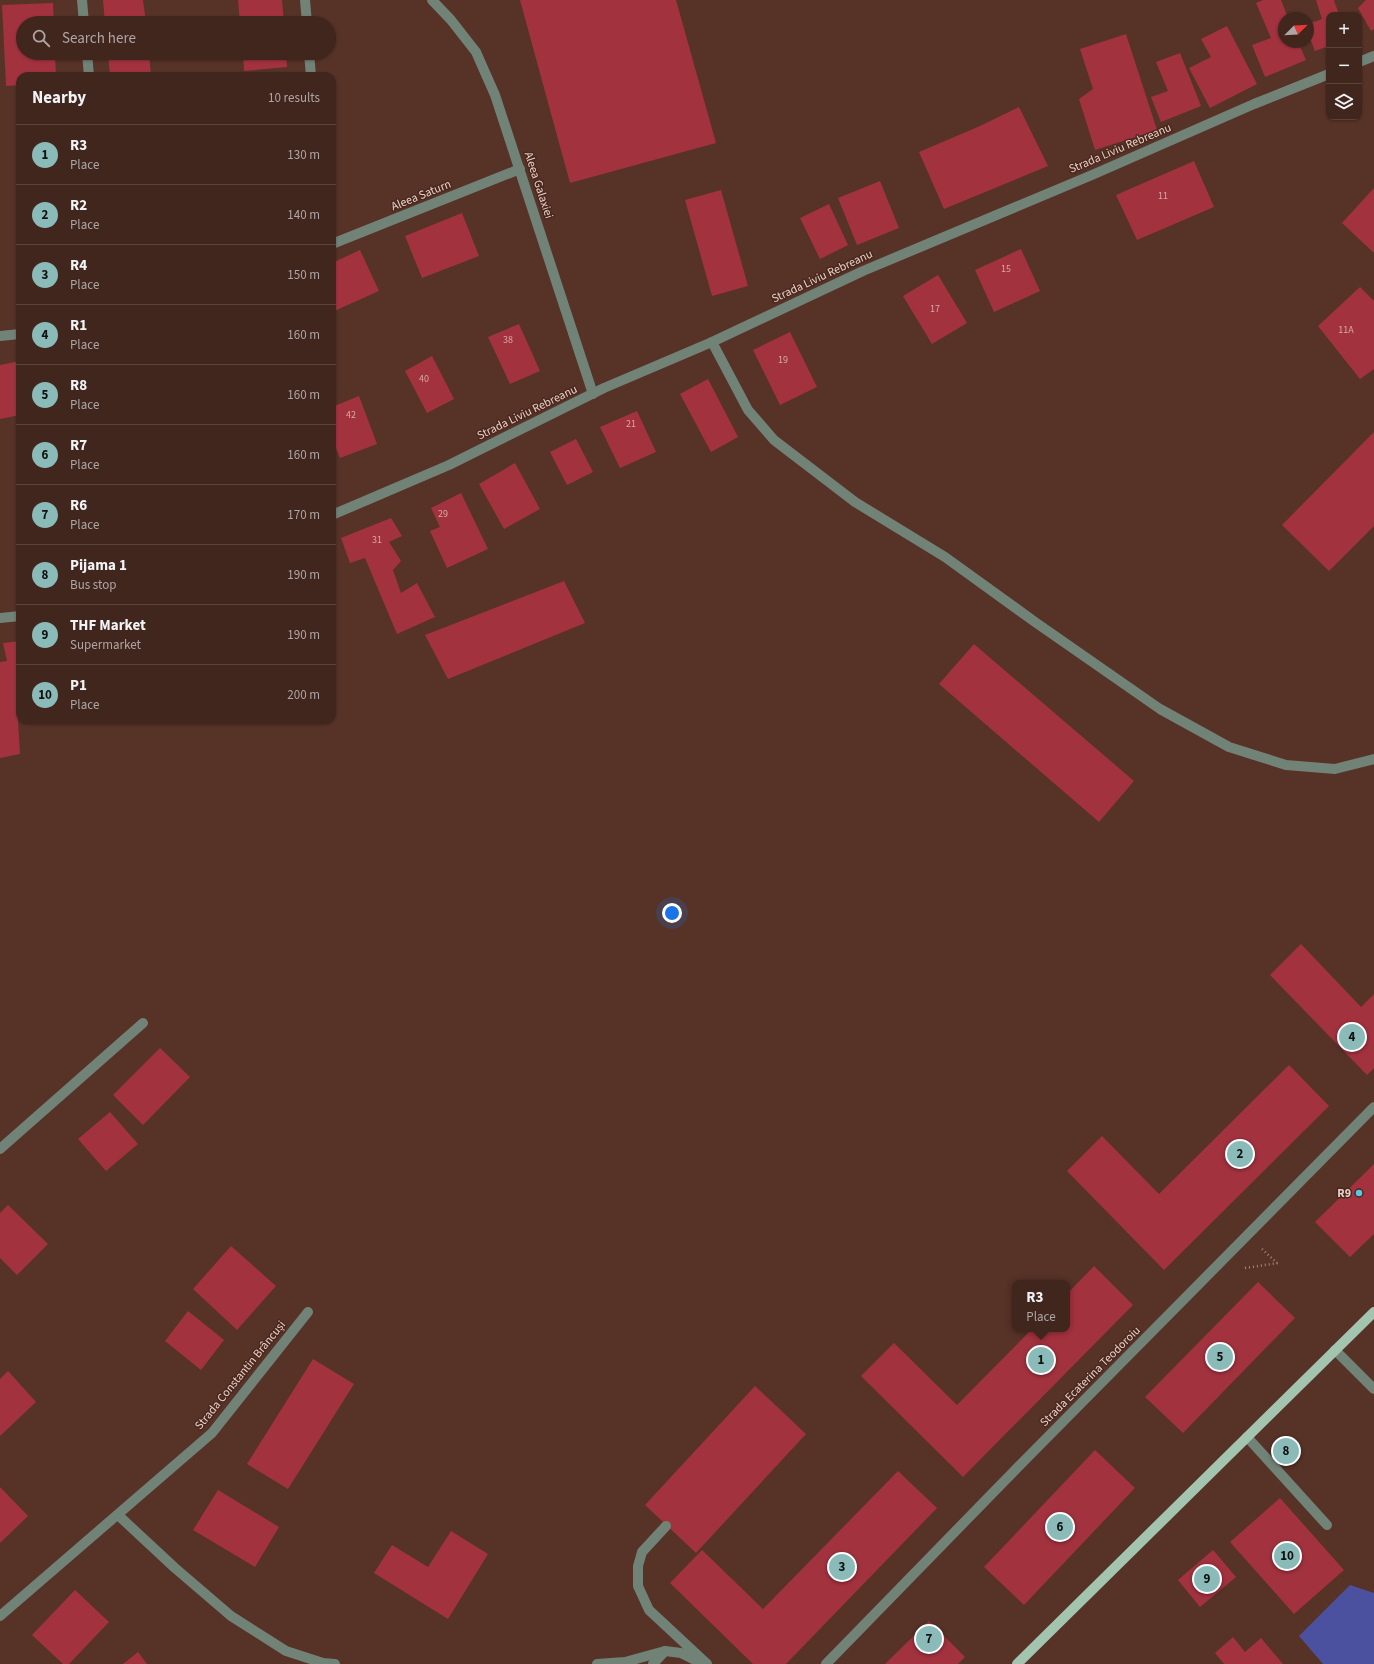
<!DOCTYPE html>
<meta charset="utf-8">
<style>
body{margin:0;font-family:"Source Sans 3",sans-serif;background:#4b322a;color:#f1f3f6}
.controls{position:absolute;right:12px;top:12px;display:grid;overflow:hidden;border-radius:8px;box-shadow:0 1px 3px #0004}
.controls button{width:36px;height:36px;display:grid;place-items:center;padding:0;border:0;border-bottom:1px solid #59433b;background:#40261d;color:#f1f3f6;font:20px sans-serif}
.compass{position:absolute;left:1278px;top:12px;width:36px;height:36px;border-radius:50%;background:#40261d;box-shadow:0 1px 3px #0004;rotate:66deg}
.you{position:absolute;left:672px;top:913px;width:14px;height:14px;margin:-10px;border:3px solid #fff;border-radius:50%;background:#1a73e8;box-shadow:0 0 0 6px #1a73e833}
.badge{display:grid;place-items:center;width:26px;height:26px;border-radius:50%;background:#8bbbb9;color:#111;font-size:13px;font-weight:700}
.pin{position:absolute;translate:-50% -50%;border:2px solid #fff;box-shadow:0 1px 4px #0006}
.popup{position:absolute;left:1012px;top:1280px;width:58px;height:52px;box-sizing:border-box;display:grid;place-content:center;border-radius:8px;background:#40261d;filter:drop-shadow(0 1px 3px #0005);font-size:13px;white-space:nowrap;color:#aea5a4}
.popup b{font-size:15px;color:#f1f3f6}
.popup::after{content:'';position:absolute;left:50%;top:100%;margin-left:-8px;border:8px solid transparent;border-top-color:#40261d}
.list{margin:0;padding:0;list-style:none}
h2{display:flex;justify-content:space-between;align-items:center;height:52px;margin:0;padding:0 16px;font-size:17px}
h2 small{font-size:13px;font-weight:400;color:#aea5a4}
.list li{display:grid;grid-template-columns:26px 1fr auto;gap:12px;align-items:center;box-sizing:border-box;height:60px;padding:0 16px;border-top:1px solid #59433b}
.list b{display:block;font-size:15px;white-space:nowrap}
.list p{margin:0;font-size:13px;white-space:nowrap;color:#aea5a4}
.list em{font-size:13px;font-style:normal;color:#aea5a4}
.icon{flex:none;width:22px;height:22px;fill:none;stroke:currentColor;stroke-width:2;stroke-linecap:round;stroke-linejoin:round}
.map{position:relative;flex:none;width:1374px;height:1664px;overflow:hidden}
.search{position:absolute;background:#40261d;box-shadow:0 1px 3px #0004;left:16px;top:16px;width:320px;height:44px;display:flex;align-items:center;gap:10px;box-sizing:border-box;padding:0 14px;border-radius:22px;color:#aea5a4;font-size:15px}
.panel{position:absolute;background:#40261d;box-shadow:0 1px 3px #0004;left:16px;top:72px;width:320px;height:652px;border-radius:12px}
.map>svg:first-child{display:block}
.green{fill:#4c519f}
.building{fill:#a3323f}
.lines{fill:none;stroke-linecap:round;stroke-linejoin:round}
.path{stroke:#a2857c;stroke-width:2.5;stroke-dasharray:1 3;stroke-linecap:butt}
.minor{stroke:#718277;stroke-width:10}
.major{stroke:#a3c5b0;stroke-width:10}
.poi-dot{fill:#59c8e5;stroke:#4b281d;stroke-width:1.5}
.labels{text-anchor:middle;stroke-width:3;stroke-linejoin:round;paint-order:stroke}
.number-label{font-size:10px;fill:#d6a8a6}
.street-label{font-size:12px;fill:#e7d0c9;stroke:#4b281d}
.poi-label{font-size:12px;font-weight:bold;fill:#e7d0c9;stroke:#4b281d;text-anchor:end}
</style>
<div class="map">
<svg width="1374" height="1664" viewBox="0 0 1374 1664">
<rect width="100%" height="100%" fill="#563227"/>
<polygon class="green" points="1350,1585 1374,1593 1374,1664 1323,1664 1299,1636"/>
<g class="building">
<polygon points="103,0 143,0 146,23 105,23"/>
<polygon points="238,0 282,0 284,23 240,23"/>
<polygon points="520,0 676,0 716,143 570,183"/>
<polygon points="1263,0 1281,0 1288,18 1284,18 1284,42 1298,42 1306,60 1265,77 1252,45 1271,38 1256,3"/>
<polygon points="1316,0 1334,0 1339,15 1329,15 1329,46 1315,51 1308,33 1308,24 1322,19"/>
<polygon points="1366,0 1374,0 1374,29 1371,31 1358,8"/>
<polygon points="53,3 54,23 23,23 23,53 55,53 56,76 20,76 20,85 6,86 2,5"/>
<polygon points="1227,26 1257,84 1210,108 1189,68 1211,57 1201,39"/>
<polygon points="1126,34 1157,130 1095,150 1079,99 1093,89 1080,49"/>
<polygon points="108,53 149,53 151,76 110,76"/>
<polygon points="243,53 286,53 287,67 244,71"/>
<polygon points="1180,53 1201,106 1161,122 1151,97 1168,91 1156,62"/>
<polygon points="16,104 20,104 20,133 19,133"/>
<polygon points="1019,107 1048,166 944,209 919,152 980,126"/>
<polygon points="1194,161 1214,207 1137,240 1116,195"/>
<polygon points="880,181 899,228 857,245 838,198"/>
<polygon points="1374,188 1374,253 1342,223"/>
<polygon points="721,190 748,286 712,296 685,200"/>
<polygon points="829,204 848,245 820,259 800,218"/>
<polygon points="462,213 479,256 422,278 405,236"/>
<polygon points="1021,249 1040,291 994,312 975,270"/>
<polygon points="360,250 379,291 332,312 332,263"/>
<polygon points="938,275 967,323 932,344 903,296"/>
<polygon points="1360,287 1374,301 1374,369 1360,379 1318,326"/>
<polygon points="519,324 540,371 510,384 488,337"/>
<polygon points="790,332 817,387 780,405 753,350"/>
<polygon points="432,356 454,399 427,413 405,371"/>
<polygon points="20,361 20,415 0,419 0,365"/>
<polygon points="708,379 738,437 711,452 680,394"/>
<polygon points="359,396 377,444 340,458 332,438 332,407"/>
<polygon points="637,411 656,452 620,468 600,427"/>
<polygon points="1374,432 1374,526 1329,571 1282,525"/>
<polygon points="576,439 593,472 567,485 550,452"/>
<polygon points="515,463 540,509 504,529 479,484"/>
<polygon points="461,493 488,549 447,568 430,531 440,527 431,508"/>
<polygon points="20,511 20,536 19,536 17,512"/>
<polygon points="391,518 402,536 389,542 401,561 393,570 401,593 417,583 435,617 397,634 365,558 350,563 341,538"/>
<polygon points="564,581 585,623 448,679 425,635"/>
<polygon points="20,641 20,686 16,686 20,754 0,758 0,662 7,661 3,643"/>
<polygon points="974,644 1134,781 1099,822 939,684"/>
<polygon points="1301,944 1361,1007 1374,994 1374,1068 1367,1075 1270,975"/>
<polygon points="160,1048 190,1077 143,1125 113,1095"/>
<polygon points="1289,1065 1329,1106 1164,1270 1067,1171 1102,1136 1159,1194"/>
<polygon points="110,1112 138,1144 106,1171 78,1139"/>
<polygon points="1374,1164 1374,1234 1350,1257 1315,1222"/>
<polygon points="8,1205 48,1244 17,1275 0,1258 0,1213"/>
<polygon points="231,1246 276,1286 237,1330 193,1289"/>
<polygon points="1094,1266 1133,1305 963,1477 861,1376 894,1343 957,1405 1032,1329 1067,1329 1067,1294"/>
<polygon points="1258,1282 1295,1318 1183,1433 1145,1397"/>
<polygon points="188,1311 224,1340 201,1370 165,1341"/>
<polygon points="313,1359 354,1384 288,1489 247,1464"/>
<polygon points="8,1371 36,1402 0,1436 0,1379"/>
<polygon points="755,1386 806,1434 696,1553 645,1505"/>
<polygon points="1095,1450 1135,1488 1024,1605 984,1567"/>
<polygon points="898,1471 937,1508 786,1664 753,1664 670,1583 702,1550 763,1609"/>
<polygon points="0,1487 28,1516 0,1543"/>
<polygon points="218,1490 279,1527 255,1567 193,1530"/>
<polygon points="1280,1498 1344,1570 1294,1614 1230,1542"/>
<polygon points="451,1531 488,1554 448,1619 374,1573 392,1545 428,1567"/>
<polygon points="1213,1550 1236,1577 1200,1607 1178,1580"/>
<polygon points="75,1590 109,1622 69,1664 63,1664 32,1635"/>
<polygon points="929,1621 965,1657 958,1664 885,1664"/>
<polygon points="1233,1637 1245,1652 1261,1638 1283,1664 1224,1664 1215,1653"/>
<polygon points="138,1652 147,1664 123,1664"/>
</g>
<g class="lines">
<g class="path">
<polyline points="1262,1249 1277,1263"/>
<polyline points="1245,1268 1278,1263"/>
</g>
<g class="minor">
<polyline points="82,0 84,23"/>
<polyline points="305,0 307,23"/>
<polyline points="432,0 451,20 476,52 495,95 593,394"/>
<polyline points="87,53 89,76"/>
<polyline points="309,53 311,76"/>
<polyline points="1359,62 1374,56"/>
<polyline points="332,244 520,169"/>
<polyline points="0,336 20,334"/>
<polyline points="712,342 748,410 774,440 855,502 945,557 1035,622 1160,709 1229,747 1286,765 1335,769 1374,759"/>
<polyline points="332,515 449,465 604,388 712,342 863,271 1092,175 1254,104 1329,74"/>
<polyline points="0,618 20,616"/>
<polyline points="0,1149 143,1023"/>
<polyline points="1335,1350 1374,1389"/>
<polyline points="1247,1437 1327,1525"/>
<polyline points="118,1515 175,1568 231,1616 286,1651 323,1663 335,1664"/>
<polyline points="666,1526 642,1552 638,1566 638,1586 649,1610 707,1664"/>
<polyline points="0,1616 212,1433 308,1312"/>
<polyline points="597,1664 625,1662 665,1651 681,1653 701,1663"/>
<polyline points="653,1664 665,1651"/>
<polyline points="826,1664 1019,1466 1374,1107"/>
</g>
<polyline class="major" points="1017,1664 1374,1312"/>
</g>
<circle class="poi-dot" cx="1359" cy="1193" r="4"/>
<g class="labels">
<g class="number-label">
<text x="1163" y="199">11</text>
<text x="1006" y="272">15</text>
<text x="935" y="312">17</text>
<text x="1346" y="333">11A</text>
<text x="508" y="343">38</text>
<text x="783" y="363">19</text>
<text x="424" y="382">40</text>
<text x="351" y="418">42</text>
<text x="631" y="427">21</text>
<text x="443" y="517">29</text>
<text x="377" y="543">31</text>
</g>
<g class="street-label">
<text transform="translate(1120 148) rotate(-23)" y="4">Strada Liviu Rebreanu</text>
<text transform="translate(539 185) rotate(72)" y="4">Aleea Galaxiei</text>
<text transform="translate(421 195) rotate(-22)" y="4">Aleea Saturn</text>
<text transform="translate(822 276) rotate(-25)" y="4">Strada Liviu Rebreanu</text>
<text transform="translate(527 412) rotate(-26)" y="4">Strada Liviu Rebreanu</text>
<text transform="translate(240 1375) rotate(-51)" y="4">Strada Constantin Brâncuși</text>
<text transform="translate(1090 1376) rotate(-45)" y="4">Strada Ecaterina Teodoroiu</text>
</g>
<g class="poi-label">
<text x="1351" y="1197">R9</text>
</g>
</g>
</svg>
<div class="controls">
<button>+</button>
<button>−</button>
<button><svg class="icon" aria-label="layers" viewBox="0 0 24 24"><path d="M12 4l9 5-9 5-9-5zM3 14l9 5 9-5"/></svg></button>
</div>
<svg class="compass" viewBox="-18 -18 36 36"><path d="M0-13l5 13h-10z" fill="#e53935"/><path d="M0 13l5-13h-10z" fill="#aea5a4"/></svg>
<div class="you"></div>
<div class="pin badge" style="left:1041px;top:1360px">1</div>
<div class="popup"><b>R3</b>Place</div>
<div class="pin badge" style="left:1240px;top:1154px">2</div>
<div class="pin badge" style="left:842px;top:1567px">3</div>
<div class="pin badge" style="left:1352px;top:1037px">4</div>
<div class="pin badge" style="left:1220px;top:1357px">5</div>
<div class="pin badge" style="left:1060px;top:1527px">6</div>
<div class="pin badge" style="left:929px;top:1639px">7</div>
<div class="pin badge" style="left:1286px;top:1451px">8</div>
<div class="pin badge" style="left:1207px;top:1579px">9</div>
<div class="pin badge" style="left:1287px;top:1556px">10</div>
<div class="search"><svg class="icon" aria-label="search" viewBox="0 0 24 24"><circle cx="10" cy="10" r="6"/><path d="M15 15l6 6"/></svg>Search here</div>
<section class="panel">
<h2>Nearby<small>10 results</small></h2>
<ul class="list">
<li><span class="badge">1</span><div><b>R3</b><p>Place</p></div><em>130 m</em></li>
<li><span class="badge">2</span><div><b>R2</b><p>Place</p></div><em>140 m</em></li>
<li><span class="badge">3</span><div><b>R4</b><p>Place</p></div><em>150 m</em></li>
<li><span class="badge">4</span><div><b>R1</b><p>Place</p></div><em>160 m</em></li>
<li><span class="badge">5</span><div><b>R8</b><p>Place</p></div><em>160 m</em></li>
<li><span class="badge">6</span><div><b>R7</b><p>Place</p></div><em>160 m</em></li>
<li><span class="badge">7</span><div><b>R6</b><p>Place</p></div><em>170 m</em></li>
<li><span class="badge">8</span><div><b>Pijama 1</b><p>Bus stop</p></div><em>190 m</em></li>
<li><span class="badge">9</span><div><b>THF Market</b><p>Supermarket</p></div><em>190 m</em></li>
<li><span class="badge">10</span><div><b>P1</b><p>Place</p></div><em>200 m</em></li>
</ul>
</section>
</div>
